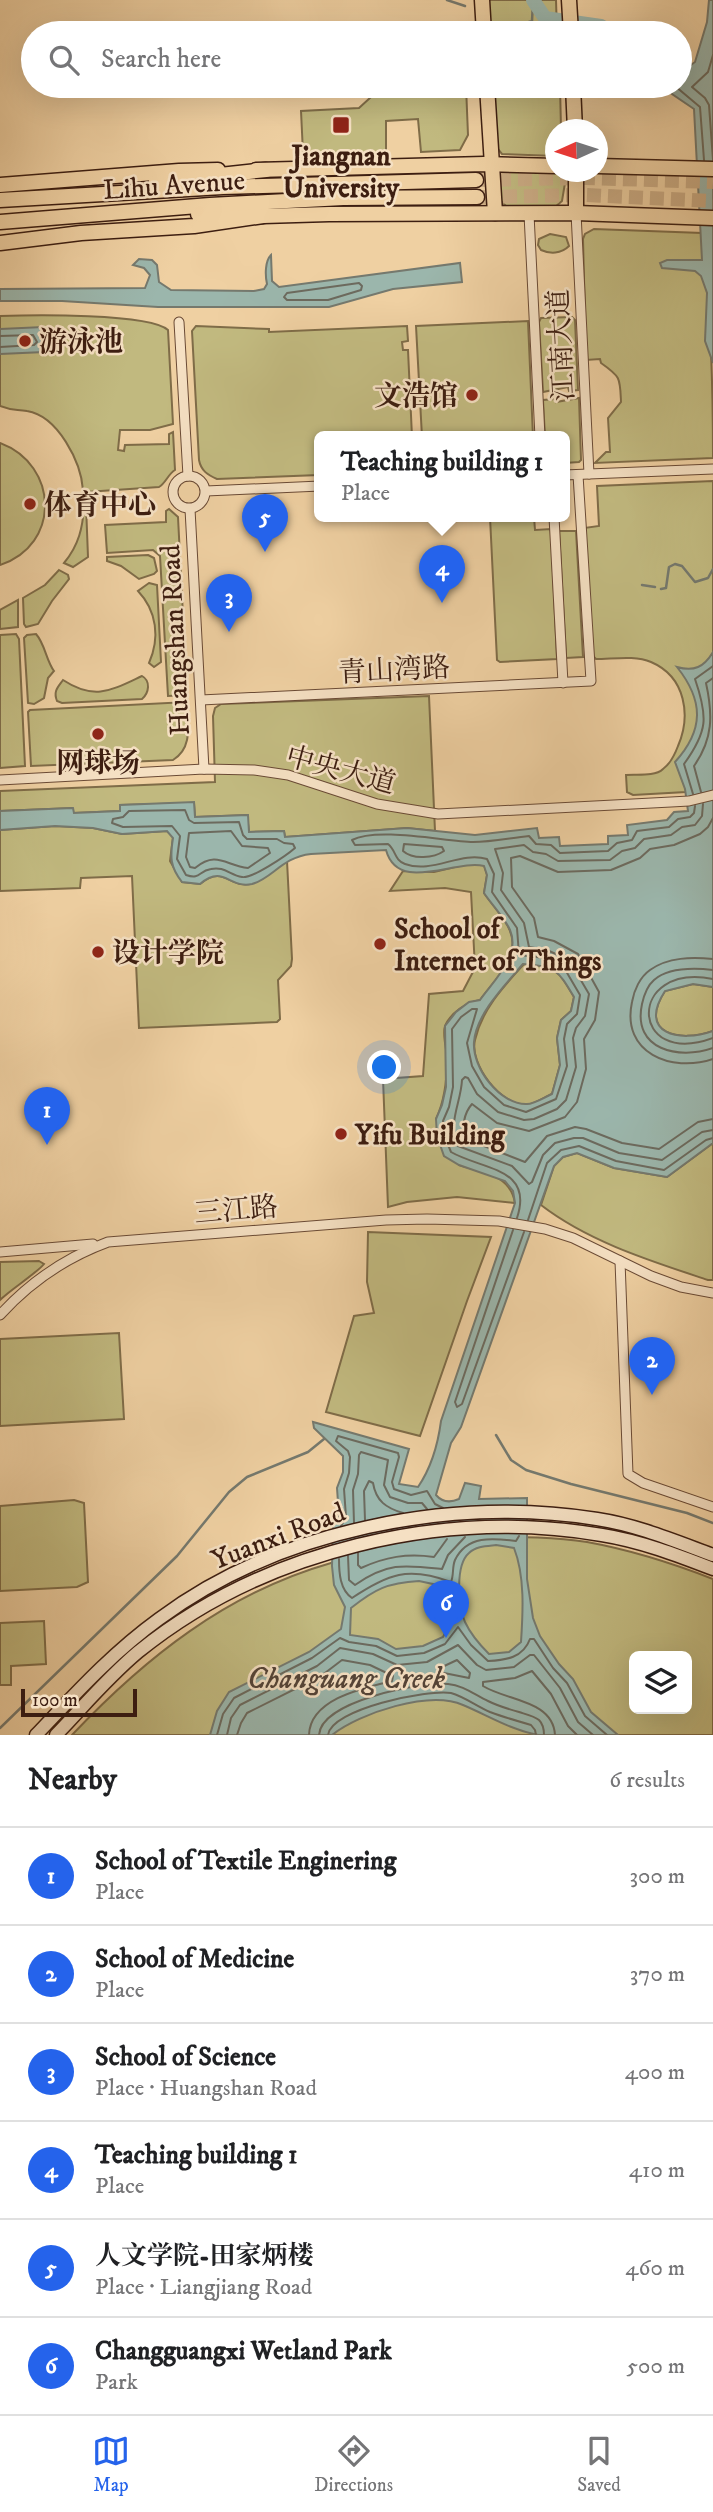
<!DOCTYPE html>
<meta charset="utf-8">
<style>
body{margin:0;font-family:"IM FELL DW Pica","Noto Serif SC",serif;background:#f2f2f2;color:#202124}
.controls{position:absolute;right:21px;bottom:21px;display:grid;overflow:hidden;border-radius:10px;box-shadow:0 7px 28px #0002}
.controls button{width:63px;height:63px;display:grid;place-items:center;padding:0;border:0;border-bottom:2px solid #e0e0e0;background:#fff;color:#202124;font:35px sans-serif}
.compass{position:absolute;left:545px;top:119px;width:63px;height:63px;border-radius:50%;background:#fff;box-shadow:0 7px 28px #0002;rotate:267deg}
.scale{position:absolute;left:21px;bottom:18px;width:116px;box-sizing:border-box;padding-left:7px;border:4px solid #3d1e11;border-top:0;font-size:19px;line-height:24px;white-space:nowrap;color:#3d1e11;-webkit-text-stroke:5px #f5e0c3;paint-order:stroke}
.you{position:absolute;left:385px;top:1068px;width:24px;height:24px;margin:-18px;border:5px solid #fff;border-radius:50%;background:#1a73e8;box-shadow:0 0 0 10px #1a73e833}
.badge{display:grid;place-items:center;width:46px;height:46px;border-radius:50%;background:#2563eb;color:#fff;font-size:23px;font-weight:700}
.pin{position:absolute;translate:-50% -58px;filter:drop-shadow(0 2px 4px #0008)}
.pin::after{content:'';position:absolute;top:37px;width:24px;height:21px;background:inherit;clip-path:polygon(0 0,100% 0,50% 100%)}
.popup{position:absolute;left:314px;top:431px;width:256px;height:91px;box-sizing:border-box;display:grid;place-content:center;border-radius:10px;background:#fff;filter:drop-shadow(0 2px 5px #0005);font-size:23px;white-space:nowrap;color:#757577}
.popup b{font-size:26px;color:#202124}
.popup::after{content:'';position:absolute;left:50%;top:100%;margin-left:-14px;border:14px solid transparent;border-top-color:#fff}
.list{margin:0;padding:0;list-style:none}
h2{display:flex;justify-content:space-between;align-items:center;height:91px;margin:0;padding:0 28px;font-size:30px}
h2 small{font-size:23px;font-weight:400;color:#757577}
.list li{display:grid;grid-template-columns:46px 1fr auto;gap:21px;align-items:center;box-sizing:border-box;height:98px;padding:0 28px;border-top:2px solid #e0e0e0}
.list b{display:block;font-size:26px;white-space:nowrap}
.list p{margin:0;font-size:23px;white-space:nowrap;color:#757577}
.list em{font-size:23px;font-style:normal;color:#757577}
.icon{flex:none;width:38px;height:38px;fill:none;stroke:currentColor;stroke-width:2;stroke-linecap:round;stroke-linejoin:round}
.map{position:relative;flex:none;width:713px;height:1735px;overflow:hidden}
.search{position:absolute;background:#fff;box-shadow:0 7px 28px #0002;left:21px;right:21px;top:21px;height:77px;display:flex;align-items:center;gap:18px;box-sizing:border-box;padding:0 24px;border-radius:38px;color:#757577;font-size:26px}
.sheet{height:679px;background:#fff}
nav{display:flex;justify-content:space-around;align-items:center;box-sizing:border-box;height:98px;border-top:2px solid #e0e0e0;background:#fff;font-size:19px;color:#757577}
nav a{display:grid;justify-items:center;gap:4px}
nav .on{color:#2563eb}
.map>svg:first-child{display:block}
.green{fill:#c1b97f;stroke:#7f6c48;stroke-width:2;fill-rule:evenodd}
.water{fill:#9bb6ac;stroke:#75796e;stroke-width:2;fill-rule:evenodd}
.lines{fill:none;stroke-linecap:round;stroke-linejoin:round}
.shore{stroke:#6c6a5e;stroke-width:2}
.stream{stroke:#75796e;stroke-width:2.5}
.river{stroke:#9bb6ac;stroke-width:14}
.trunk-tunnel{stroke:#cbac85;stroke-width:14;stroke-dasharray:14 7;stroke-linecap:butt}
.minor-casing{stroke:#6a4a35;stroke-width:11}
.secondary-casing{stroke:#3d1e11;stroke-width:15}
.primary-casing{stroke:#3d1e11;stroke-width:17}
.trunk-casing{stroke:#3d1e11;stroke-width:17}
.minor{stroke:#f5e0c3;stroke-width:9}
.secondary{stroke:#f5e0c3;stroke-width:12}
.primary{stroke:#efd0a2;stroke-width:14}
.trunk{stroke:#efd0a2;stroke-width:14}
.poi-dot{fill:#8f2418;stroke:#f5e0c3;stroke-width:2.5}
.labels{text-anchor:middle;stroke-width:5;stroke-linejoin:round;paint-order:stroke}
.poi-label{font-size:28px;font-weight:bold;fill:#3d1e11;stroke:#f5e0c3;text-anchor:start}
.street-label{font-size:28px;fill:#3d1e11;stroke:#f5e0c3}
.water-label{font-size:30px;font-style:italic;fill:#544438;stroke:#f5e0c3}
</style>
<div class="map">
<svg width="713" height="1735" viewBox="0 0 713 1735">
<rect width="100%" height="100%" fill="#efd0a2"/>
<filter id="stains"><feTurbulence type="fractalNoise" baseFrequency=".00286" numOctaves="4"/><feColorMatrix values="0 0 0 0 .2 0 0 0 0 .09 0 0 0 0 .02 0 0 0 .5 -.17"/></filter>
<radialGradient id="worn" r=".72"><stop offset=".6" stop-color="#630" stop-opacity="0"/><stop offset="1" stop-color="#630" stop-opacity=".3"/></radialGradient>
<g class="green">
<polygon points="488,0 556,0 557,33 489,33"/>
<polygon points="383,86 466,86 468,135 460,150 421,152 418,119 386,121 386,152 303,153 301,111 359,108"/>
<polygon points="493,86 560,86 561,129 556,130 555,156 502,154 497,148"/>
<polygon points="510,170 557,172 565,183 562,201 554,208 507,207 500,200 500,177"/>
<path d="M594 229 702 233C711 308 713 382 713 458L595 463 606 452H610L608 418 621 402C620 378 621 377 601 363L600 359 586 360 583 239 585 234Z"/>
<path d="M550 234 566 237 569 246C561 254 550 254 541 250L538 245 539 239Z"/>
<path d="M0 316C31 315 149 313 168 330L173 424 150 430H120L118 450 124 451 125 445 169 444V434L173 432 175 470C168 474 166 483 159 487L86 492 83 490C81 462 58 416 27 411 17 409 12 411 0 406Z"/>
<polygon points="572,317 575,320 578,390 569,391 568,387 543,392 539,322 541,318"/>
<polygon points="528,321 533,437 422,437 416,326"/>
<path d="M196 326 269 329V332L407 326 408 341 402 342 403 350H408L412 437H320L319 475 217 479C208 475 201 471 199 460L192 331Z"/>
<polygon points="579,398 581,460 579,462 565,463 564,437 545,437 543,400 555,399 556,402"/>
<path d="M0 443C59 465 61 545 0 565Z"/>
<path d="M713 481V657L697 703 699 721 686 792 633 795 627 792 626 775C636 774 655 777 663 769 670 764 675 754 678 746 691 716 686 677 651 662 635 655 613 659 596 659L593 656 584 528 599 526 597 486Z"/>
<path d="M84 505H86L88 557 73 567 64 563C79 545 83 527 84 505Z"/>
<polygon points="169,509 178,517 187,695 168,696 160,556 153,550 107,553 105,525 166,522 166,511"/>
<polygon points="490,517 534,517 535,530 551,529 557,659 500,662 497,660"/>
<polygon points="559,531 576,531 583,657 566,658"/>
<polygon points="148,555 154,558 157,571 154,574 139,579 121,566 107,561 107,557"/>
<polygon points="59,570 68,575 69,579 52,601 38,624 26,627 24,624 23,598 45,585"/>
<path d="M149 583 157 585 161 662 154 667 149 663C160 638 157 611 138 591Z"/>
<polygon points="18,600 18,627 0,629 0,610"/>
<polygon points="16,634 19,639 25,766 0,768 0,635"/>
<path d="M36 634C45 644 46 660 54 671L48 678 44 698 34 704 28 703 24 638 27 635Z"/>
<path d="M142 676C151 681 149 693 142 699L62 703 57 701C53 691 58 687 63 680 95 701 112 690 142 676Z"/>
<polygon points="429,696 435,831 407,828 285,837 284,831 249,832 247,815 195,817 194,803 120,805 120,811 73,813 72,808 0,811 0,791 215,782 213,716 215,708 221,704"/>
<path d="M187 702C187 723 194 747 173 760L31 766 28 712 30 710Z"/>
<path d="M55 826 93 828 122 834 167 831 173 837 170 861 182 882 200 884C225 863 230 891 253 883 265 880 276 867 287 861L292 959 291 966 278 980 280 1019 277 1022 139 1028 132 876 81 878 80 888 0 891V830Z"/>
<path d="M472 863 484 865 487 875 484 893C492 905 505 918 510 931 521 956 494 981 480 1000 467 1002 451 1012 445 1026 442 1034 447 1050 447 1059 447 1080 445 1100 436 1119L459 1165C483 1173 510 1174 515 1203L457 1197 407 1202 388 1207 383 1079 423 1076 429 994 463 991 475 968 471 892 445 888 390 891 403 871 434 872Z"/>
<path d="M524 964C556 966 558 970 574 997L571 1011 561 1020 557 1038 560 1065 552 1094C545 1097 534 1104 527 1105 501 1106 469 1064 475 1040 482 1009 504 986 524 964Z"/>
<path d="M693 984 713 987V1031C680 1043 637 1034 665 991Z"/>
<path d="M713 1143V1280H708C651 1261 589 1242 541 1205L554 1166 563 1157 577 1153 614 1168 667 1177Z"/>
<polygon points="368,1232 491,1237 467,1301 420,1436 326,1412 354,1316 374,1313 367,1282"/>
<path d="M39 1261 44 1264C38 1272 10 1290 0 1300V1262Z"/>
<polygon points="119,1333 124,1419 0,1426 0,1339"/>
<polygon points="74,1500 84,1503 88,1582 77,1587 0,1591 0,1506"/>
<path d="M473 1537C511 1537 550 1536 587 1542 631 1550 672 1563 713 1579V1735H72C145 1658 226 1593 331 1563 346 1559 362 1557 378 1554 410 1549 441 1543 473 1537ZM634 1656H687V1709H634Z"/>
<polygon points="44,1621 46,1664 11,1666 11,1685 0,1685 0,1623"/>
</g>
<g class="water">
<polygon points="709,0 713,0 713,363 705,341 707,293 701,276 695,271 662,268 660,263 667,260 702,260 694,109 672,94 667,86 680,86 680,73 695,62 707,22"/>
<path d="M271 255 272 281 279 287 460 263 462 282 393 289 329 307H158L62 301H0V289L145 288 150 275 144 268 133 265 139 259 152 260 157 265 159 282 171 290 254 291 264 289 267 284C265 275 265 261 271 255Z"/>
<polygon points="43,327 44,352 0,354 0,329"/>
<path d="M713 652V987L693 984 665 991C637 1034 680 1043 713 1031V1143L667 1177 614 1168 577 1153 563 1157 554 1166 461 1427 451 1443 436 1495C442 1502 450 1503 459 1499L465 1483 481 1486 479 1499 527 1498V1579L533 1618 540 1636 559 1664 573 1679 591 1712 618 1735C595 1735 560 1735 538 1735 511 1730 487 1715 463 1705 429 1690 360 1713 332 1735H210L217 1711 229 1692 309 1652 341 1629 345 1607 334 1585 332 1566 333 1525 339 1517 337 1488 343 1472V1456L314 1428 313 1422 409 1449 399 1484 418 1487C431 1468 438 1444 441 1421L515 1203 513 1191 505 1181 459 1165 444 1156 437 1136 436 1119 442 1105 446 1087 445 1026 456 1012 469 1002 480 1000C494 980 521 956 510 930 505 918 492 905 484 893L487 875 484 866C455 859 398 894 386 850L311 854C282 857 272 879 252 884 229 889 224 864 200 884L182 882C170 867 170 857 173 838L167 831 122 834 93 828 55 826 0 830V811L73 808 74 813 120 811V805L194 802 195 817 248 815 249 832 284 831 285 837 407 828 475 835 537 828 539 838 559 837 560 846 608 844V836L628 835 627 825 667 820 674 812 688 811 685 789 675 762C704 730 704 701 677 667 694 672 704 667 713 652ZM523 964C556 966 558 970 574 997L571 1011 561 1020 557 1038 560 1065 552 1094C545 1097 534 1104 527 1104 500 1105 472 1068 474 1042 476 1014 506 984 523 964ZM496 1545 514 1548C525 1576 523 1612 521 1642L509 1652 489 1654C479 1644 471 1635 465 1622 458 1606 455 1565 469 1553 476 1546 487 1546 496 1545ZM419 1581 442 1586 449 1595 452 1610V1619L443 1637 423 1646 396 1649 378 1639 350 1635 351 1608C375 1589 387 1583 419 1581Z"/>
</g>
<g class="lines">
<g class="shore">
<polyline points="675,86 700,107 704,160"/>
<polyline points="713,160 709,105 705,98 692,87 708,72 713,55"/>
<polygon points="359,283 362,286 361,290 328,300 287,300 284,297 287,293"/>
<polyline points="0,336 33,335 37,342 34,345 0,347"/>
<path d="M701 792 694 766C713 739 713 715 706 683L713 678"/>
<path d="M693 794 684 764C708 731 708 717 695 679L713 666"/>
<path d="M703 804 702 816 695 825 682 827 671 835 644 839 635 848 622 851 610 860 558 861 546 854 533 852 524 845 495 849 503 873 501 890 524 923 529 947 547 950 569 960 589 994 585 1016 576 1028 573 1038 576 1067 566 1100 557 1109 534 1119 524 1120 498 1112 477 1094 468 1078 465 1077 462 1080C461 1103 447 1123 458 1146L512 1166 529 1184 532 1182 543 1155 555 1143 574 1138H583L619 1153 662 1160 702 1132 713 1130"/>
<path d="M185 810 189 820 194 823 239 822 243 835 247 839H277L284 843 293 844 295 848C287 855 252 879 242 877 230 875 224 866 211 869 198 871 201 880 186 875L177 859 180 836 172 826 123 827 112 823 113 819 123 817 129 811Z"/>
<path d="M713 818 708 827 700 834 674 845 650 849 640 858 611 870 558 872 520 856 511 858 512 887 534 918 538 937 554 941 578 954 599 992 595 1020 584 1039 586 1069 577 1102 565 1117 529 1131 497 1123 472 1104C464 1113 461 1128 466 1139L525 1162 547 1136 575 1127 586 1129 622 1143 659 1149 698 1122 713 1119"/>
<path d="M231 831 242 846 268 848 270 853 248 868C226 866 217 850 195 868L190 867 186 857 189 833Z"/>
<path d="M404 844 442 847 444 851C434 858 413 860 403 851Z"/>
<path d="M713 959C692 957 668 957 650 970 640 977 634 990 632 1002 621 1053 671 1073 713 1059"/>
<path d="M713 970C695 968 669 967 654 980 647 986 644 995 642 1004 632 1050 679 1060 713 1048"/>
<path d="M713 979C626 962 629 1069 713 1038"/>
<path d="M517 1218C534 1167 482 1170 451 1152L444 1135 443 1121 449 1107 453 1087 452 1029 461 1017 472 1009H477L467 1043 472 1066 484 1087 504 1105 526 1112 556 1099 567 1066 564 1039 567 1024 577 1014 580 995 563 966 545 958 519 955 517 928 492 892 494 874 487 859C460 851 433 874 405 864 394 860 396 850 388 844L355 845 352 840C377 827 443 841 473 842 491 842 510 838 529 836L536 844 551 845 560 853 608 851 617 843 632 840 637 831 669 827 678 819 690 817 694 813 695 806"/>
<polyline points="528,1220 547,1163 561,1150 579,1146 616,1161 664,1170 706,1140 713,1138"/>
<polyline points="513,1230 455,1402 457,1407 462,1404 524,1232"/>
<path d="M365 1520 364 1491 369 1481 373 1483C376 1501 386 1508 403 1513"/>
<polyline points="354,1523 353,1490 358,1474 359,1455 361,1452 388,1460 384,1485 390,1497 408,1503 422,1503 427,1509"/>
<polyline points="341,1526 346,1517 344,1489 349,1473 350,1457 348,1451 336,1441 338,1436 398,1453 399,1457 392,1482 394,1489 411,1495 427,1491 435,1504 443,1508"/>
<path d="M358 1553V1565L361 1568C385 1557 407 1553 434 1557L447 1539"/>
<path d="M348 1556 349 1580 355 1585C388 1562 405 1565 442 1569L448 1555 465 1537"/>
<path d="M339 1559C339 1573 340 1590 352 1598 388 1574 408 1566 451 1582 454 1575 452 1567 455 1560 467 1535 493 1538 516 1541L519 1536"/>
<polygon points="457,1660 470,1673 469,1678 439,1672 440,1668"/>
<path d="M217 1735 223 1714 234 1698 312 1658 340 1638 349 1642 376 1646 397 1656 424 1653 445 1644 458 1627 471 1645 488 1661C506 1660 523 1658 530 1639H534L553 1668 567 1683 585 1716 607 1735"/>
<polyline points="227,1735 231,1718 240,1705 317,1666 340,1648 373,1654 397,1665 427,1662 458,1645 477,1665 486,1670 514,1667 530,1655 534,1655 560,1688 578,1722 593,1735"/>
<path d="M237 1735 241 1723 247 1713 321 1676 342 1660 370 1665 393 1676 392 1681C363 1688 310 1699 309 1735"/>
<path d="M319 1735C321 1701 420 1682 448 1684 463 1685 475 1695 488 1701 498 1706 508 1709 519 1712 525 1714 534 1716 539 1720 543 1724 544 1729 544 1735"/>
<path d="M328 1735C331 1709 428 1689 451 1693 465 1697 476 1706 490 1712 503 1717 517 1721 531 1725L535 1730 536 1735"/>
<path d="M555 1735C553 1700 507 1701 483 1686V1682L515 1678 532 1671 551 1694 568 1726 577 1735"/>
</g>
<g class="stream">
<polyline points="447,0 465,6"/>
<polyline points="514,23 520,25 532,21 533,1"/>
<polyline points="642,585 655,587"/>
<polyline points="661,589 666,588 669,567 675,564 682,566 695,582 708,578 713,569"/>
<polyline points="496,1435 511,1460 526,1470 571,1484 687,1513 713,1523"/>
<polyline points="0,1728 177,1556 229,1492 247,1477 308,1452 324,1439"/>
</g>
<polyline class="river" points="533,0 545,18 601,26 613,33"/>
<g class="trunk-tunnel">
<polyline points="476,180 586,178 713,182"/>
<polyline points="482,197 585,195 713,201"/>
</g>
<defs>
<g id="minor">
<polyline points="576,213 589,474"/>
<polyline points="529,214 540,437"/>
<polyline points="179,322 188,476"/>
<polyline points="564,475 713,469"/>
<circle cx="189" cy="492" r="16"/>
<polyline points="206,491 320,486"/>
<polyline points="190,509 204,769"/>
<polyline points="554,517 563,683"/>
<polyline points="201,700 591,681 578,475"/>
<polyline points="0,780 204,769 254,770 288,775 377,804 438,814 671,802 689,801 713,795"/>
<polyline points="0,1252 93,1244"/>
<polyline points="620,1261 628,1474 643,1483 713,1507"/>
<path d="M0 1315C30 1282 67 1257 108 1242L386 1220 427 1219 499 1221 545 1229 573 1238 651 1276 681 1287 713 1293"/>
</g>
<g id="secondary">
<path d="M36 1735C75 1694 112 1653 159 1619 279 1530 450 1496 597 1519 637 1525 675 1541 713 1555"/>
<path d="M56 1735C84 1706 107 1678 138 1652 264 1550 443 1508 602 1535 640 1541 677 1555 713 1569"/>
</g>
<g id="primary">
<polyline points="482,0 484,33"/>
<polyline points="569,0 571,33"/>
<polyline points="487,86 495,213"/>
<polyline points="573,86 575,130"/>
<polyline points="598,166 713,169"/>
<polyline points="256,170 484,164 556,166"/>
<polyline points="0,185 179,171 218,170"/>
<polyline points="576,213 576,172"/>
<polyline points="0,243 81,233 194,226 263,216 329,214 576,213 713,218"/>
</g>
<g id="trunk">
<polyline points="156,182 266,170"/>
<polyline points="0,200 223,187 476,180"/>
<polyline points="198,214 263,216"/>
<polyline points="0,222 210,205 343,198 477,197"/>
</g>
</defs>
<use href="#minor" class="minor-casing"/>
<use href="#secondary" class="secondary-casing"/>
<use href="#primary" class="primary-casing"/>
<use href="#trunk" class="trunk-casing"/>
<use href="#minor" class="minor"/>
<use href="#secondary" class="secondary"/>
<use href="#primary" class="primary"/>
<use href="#trunk" class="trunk"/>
</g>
<g class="poi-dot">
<rect x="332" y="116" width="18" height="18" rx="3.5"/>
<circle cx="25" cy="341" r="7"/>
<circle cx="472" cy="395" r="7"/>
<circle cx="30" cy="504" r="7"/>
<circle cx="98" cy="734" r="7"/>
<circle cx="380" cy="944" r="7"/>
<circle cx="98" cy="952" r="7"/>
<circle cx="341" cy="1134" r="7"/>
</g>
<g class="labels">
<g class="poi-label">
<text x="341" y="165" text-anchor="middle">Jiangnan<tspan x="341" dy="32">University</tspan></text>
<text x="39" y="351">游泳池</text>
<text x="458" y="405" text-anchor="end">文浩馆</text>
<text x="44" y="514">体育中心</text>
<text x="98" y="772" text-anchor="middle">网球场</text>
<text x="394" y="938">School of<tspan x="394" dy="32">Internet of Things</tspan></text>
<text x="112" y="962">设计学院</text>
<text x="355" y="1144">Yifu Building</text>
</g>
<g class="street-label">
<text transform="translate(174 184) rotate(-4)" y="10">Lihu Avenue</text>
<text transform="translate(560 345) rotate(-93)" y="10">江南大道</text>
<text transform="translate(174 640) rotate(-93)" y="10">Huangshan Road</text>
<text transform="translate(394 669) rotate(-3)" y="10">青山湾路</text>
<text transform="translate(341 769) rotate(15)" y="10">中央大道</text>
<text transform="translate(236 1209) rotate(-5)" y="10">三江路</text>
<text transform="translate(278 1535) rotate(-21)" y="10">Yuanxi Road</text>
</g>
<g class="water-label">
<text x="346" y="1688">Changuang Creek</text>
</g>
</g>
<rect width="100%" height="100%" filter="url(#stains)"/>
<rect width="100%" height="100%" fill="url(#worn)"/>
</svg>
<div class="controls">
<button><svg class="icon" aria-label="layers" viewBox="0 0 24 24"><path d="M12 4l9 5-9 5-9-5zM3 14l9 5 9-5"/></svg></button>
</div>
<svg class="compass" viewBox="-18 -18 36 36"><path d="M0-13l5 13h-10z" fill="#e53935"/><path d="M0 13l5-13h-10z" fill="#757577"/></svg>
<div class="scale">100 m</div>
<div class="you"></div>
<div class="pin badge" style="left:47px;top:1145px">1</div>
<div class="pin badge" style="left:652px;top:1395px">2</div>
<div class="pin badge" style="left:229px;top:632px">3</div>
<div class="pin badge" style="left:442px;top:603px">4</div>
<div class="popup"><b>Teaching building 1</b>Place</div>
<div class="pin badge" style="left:265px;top:552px">5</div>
<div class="pin badge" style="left:446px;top:1638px">6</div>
<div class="search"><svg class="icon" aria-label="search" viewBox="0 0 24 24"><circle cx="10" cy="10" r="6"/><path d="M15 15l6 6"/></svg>Search here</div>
</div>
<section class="sheet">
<h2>Nearby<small>6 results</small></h2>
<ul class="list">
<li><span class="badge">1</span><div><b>School of Textile Enginering</b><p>Place</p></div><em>300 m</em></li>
<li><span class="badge">2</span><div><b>School of Medicine</b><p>Place</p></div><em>370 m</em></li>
<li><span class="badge">3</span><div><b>School of Science</b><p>Place · Huangshan Road</p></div><em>400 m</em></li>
<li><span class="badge">4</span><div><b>Teaching building 1</b><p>Place</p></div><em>410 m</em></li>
<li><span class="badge">5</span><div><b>人文学院-田家炳楼</b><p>Place · Liangjiang Road</p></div><em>460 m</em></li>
<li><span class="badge">6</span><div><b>Changguangxi Wetland Park</b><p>Park</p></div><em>500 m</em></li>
</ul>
</section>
<nav>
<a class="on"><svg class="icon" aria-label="map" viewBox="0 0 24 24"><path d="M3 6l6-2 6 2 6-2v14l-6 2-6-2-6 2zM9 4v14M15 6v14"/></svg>Map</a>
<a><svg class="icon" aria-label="directions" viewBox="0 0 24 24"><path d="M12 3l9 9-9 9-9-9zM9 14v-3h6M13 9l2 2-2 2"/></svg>Directions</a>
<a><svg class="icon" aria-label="saved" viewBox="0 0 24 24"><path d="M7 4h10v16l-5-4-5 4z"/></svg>Saved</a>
</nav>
